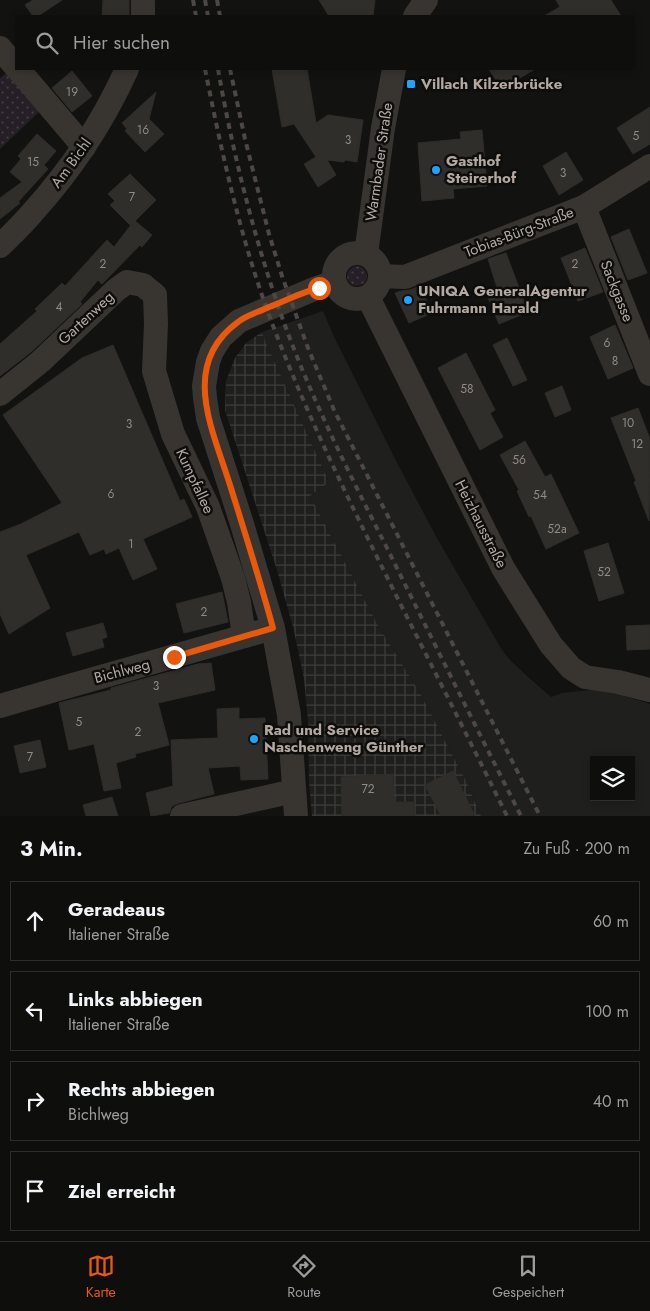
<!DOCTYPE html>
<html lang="de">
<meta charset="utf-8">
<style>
body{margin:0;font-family:Jost,sans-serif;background:#1c1c1b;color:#f1f3f6}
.controls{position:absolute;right:15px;bottom:15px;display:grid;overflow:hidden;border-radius:0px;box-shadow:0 2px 8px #0003}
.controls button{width:45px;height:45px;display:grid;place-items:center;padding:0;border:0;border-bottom:1px solid #2e2e2e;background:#0e0e0d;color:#f1f3f6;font:25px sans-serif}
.stop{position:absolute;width:15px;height:15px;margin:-11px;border:4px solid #ea580c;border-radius:50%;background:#fff}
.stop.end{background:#ea580c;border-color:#fff;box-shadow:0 1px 5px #0008}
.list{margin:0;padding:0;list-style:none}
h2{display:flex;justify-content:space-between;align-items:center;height:65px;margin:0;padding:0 20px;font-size:21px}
h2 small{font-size:16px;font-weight:400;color:#9b9c9d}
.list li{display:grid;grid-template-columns:32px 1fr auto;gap:15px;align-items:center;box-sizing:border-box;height:80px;margin:0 10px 10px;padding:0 10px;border:1px solid #2e2e2e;border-radius:0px}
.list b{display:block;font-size:19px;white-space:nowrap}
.list p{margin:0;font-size:16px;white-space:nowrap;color:#9b9c9d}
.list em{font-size:16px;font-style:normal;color:#9b9c9d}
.icon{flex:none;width:28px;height:28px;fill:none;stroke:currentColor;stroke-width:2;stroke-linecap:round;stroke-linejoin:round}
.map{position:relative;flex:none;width:650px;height:816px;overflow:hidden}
.search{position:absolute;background:#0e0e0d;box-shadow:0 2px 8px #0003;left:15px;right:15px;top:15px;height:55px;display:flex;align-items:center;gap:12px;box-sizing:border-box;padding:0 18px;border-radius:0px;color:#9b9c9d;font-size:19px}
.sheet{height:425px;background:#0e0e0d}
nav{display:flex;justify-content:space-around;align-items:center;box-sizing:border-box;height:70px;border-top:1px solid #2e2e2e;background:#0e0e0d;font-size:14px;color:#9b9c9d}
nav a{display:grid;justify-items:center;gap:2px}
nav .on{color:#ea580c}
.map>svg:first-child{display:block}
.built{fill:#1f1f1d;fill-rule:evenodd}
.industrial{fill:url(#industrial-grid)}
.grass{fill:url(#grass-dots)}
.building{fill:#2f2e2b;stroke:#2f2d2a}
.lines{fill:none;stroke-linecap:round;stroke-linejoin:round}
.minor{stroke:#383531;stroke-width:24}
.rail{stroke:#4d4844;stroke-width:4;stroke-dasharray:6 5;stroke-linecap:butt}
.route{stroke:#ea580c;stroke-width:6}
.poi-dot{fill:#1ca4ff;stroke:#0d0d0c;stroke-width:2}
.labels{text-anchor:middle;stroke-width:5;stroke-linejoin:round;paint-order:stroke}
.number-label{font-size:12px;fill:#938a84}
.poi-label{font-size:15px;font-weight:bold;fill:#b4a9a1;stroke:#0d0d0c;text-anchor:start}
.street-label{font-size:15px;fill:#b4a9a1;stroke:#0d0d0c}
</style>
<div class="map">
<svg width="650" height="816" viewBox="0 0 650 816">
<defs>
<pattern id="industrial-grid" width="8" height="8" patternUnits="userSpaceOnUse" patternTransform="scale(1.25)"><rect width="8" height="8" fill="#1f1f1d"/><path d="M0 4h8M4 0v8" fill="none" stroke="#3d3d3b"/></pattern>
<pattern id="grass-dots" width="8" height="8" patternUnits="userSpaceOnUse" patternTransform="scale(1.25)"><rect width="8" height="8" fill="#271f28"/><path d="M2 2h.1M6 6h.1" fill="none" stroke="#443d44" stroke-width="1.8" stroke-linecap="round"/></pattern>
</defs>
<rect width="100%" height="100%" fill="#121211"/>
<path class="built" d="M323 311 334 337 395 459 438 540 502 650 510 660 528 677 551 697 562 693 601 689 650 704V816H481L465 779 420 693 379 627 310 496 329 482 267 345 262 332ZM594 760H631V797H594Z"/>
<polygon class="industrial" points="262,332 267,345 329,482 310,496 379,627 420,693 465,779 481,816 312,816 309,782 308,721 304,679 294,631 277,570 225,410 226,381 235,358 246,343"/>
<g class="grass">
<polygon points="11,70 42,109 0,149 0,78"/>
<circle cx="357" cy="276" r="10"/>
</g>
<g class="building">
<polygon points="33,0 62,0 38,16 33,16 25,5"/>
<polygon points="103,0 129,0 129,16 102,16"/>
<polygon points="319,0 375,0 373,16 329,16"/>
<polygon points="556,0 611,0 621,16 544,16 560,7"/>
<polygon points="272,69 307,69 316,123 328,115 363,120 357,162 345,160 344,162 327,160 336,175 318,187 304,164 316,157 294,124 282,127"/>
<polygon points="489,69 535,69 501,89"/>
<polygon points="72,71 92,96 72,112 52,88"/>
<polygon points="156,92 149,119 164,134 145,152 125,131 127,129 122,123"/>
<polygon points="650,107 650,144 633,154 617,128"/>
<polygon points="482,130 487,186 453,189 454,198 422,201 418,143 461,139 460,132"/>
<polygon points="37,134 56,151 44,165 48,169 18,202 20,203 0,219 0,198 22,182 10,172 21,159 18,156"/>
<polygon points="566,152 583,180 559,195 543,166"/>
<polygon points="130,174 156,200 135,221 152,235 142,247 140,245 102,284 98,280 80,302 82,304 31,352 0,376 0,344 37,311 35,309 62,283 65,286 107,240 114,247 134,221 130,225 110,205 115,201 108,194"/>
<polygon points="629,229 647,273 628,280 611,237"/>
<polygon points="585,248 603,292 578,301 561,258"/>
<polygon points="506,253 528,312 499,324 487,295 498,291 488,259"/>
<polygon points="420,286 432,313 409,323 395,293 401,291 410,290"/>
<polygon points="615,325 633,368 608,379 590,337"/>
<polygon points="507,338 527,380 513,386 493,345"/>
<polygon points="113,345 180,501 184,499 192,517 143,539 157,569 133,580 119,548 106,554 104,549 90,555 79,532 26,555 50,608 9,634 0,614 0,532 21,524 62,503 3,415 82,358"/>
<polygon points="466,353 495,410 490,413 503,437 480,450 438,368"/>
<polygon points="562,386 571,410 555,417 545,393"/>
<polygon points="638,408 650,439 649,521 634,482 636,481 611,418"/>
<polygon points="525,441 545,477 551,474 579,533 546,549 531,516 529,517 517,491 519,490 500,455"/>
<polygon points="608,543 624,593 599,601 584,551"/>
<polygon points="222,592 228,622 184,633 176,604"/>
<polygon points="103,623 107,637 102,639 104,647 73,656 66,633"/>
<polygon points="650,625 650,649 627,650 626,626"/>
<polygon points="211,663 215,690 158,703 169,745 135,754 136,757 116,763 121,788 104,791 94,744 69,750 59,703 111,690 111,688 198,664"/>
<polygon points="239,708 239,719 265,718 268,779 241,780 240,766 208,768 214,794 179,803 172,806 169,813 151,816 146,793 173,786 171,740 218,738 217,709"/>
<polygon points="40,740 46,767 20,773 14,746"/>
<polygon points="453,771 475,816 441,816 425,785"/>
<polygon points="393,774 394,802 414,802 415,816 342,816 341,777"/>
<polygon points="112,797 118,816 86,816 83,805"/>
</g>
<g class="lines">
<g class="minor">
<polyline points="143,0 143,16"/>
<polyline points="415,16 426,0"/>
<polyline points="0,48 16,67"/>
<polyline points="18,69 84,147"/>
<polyline points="584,207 650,374"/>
<path d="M0 246C11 235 22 225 32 213 71 170 103 122 127 69"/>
<circle cx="357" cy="276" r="23"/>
<polyline points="366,254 383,128 394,69"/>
<polyline points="380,276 405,277 584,207 650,166"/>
<polyline points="368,297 503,568 551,645 571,668 585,677 618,682 650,690"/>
<polyline points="0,394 40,362 116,290 127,282 143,285 155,295 156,324 154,371 173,434 208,507 233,578 239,602 244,636"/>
<polyline points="0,706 48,692 259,632"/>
<polyline points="182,816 294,791"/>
<polyline points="296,816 289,715 273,628 242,524 208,418 205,398 204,386 208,362 212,351 221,337 239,321 314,289 334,282"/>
</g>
<g class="rail">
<polyline points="193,0 196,16"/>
<polyline points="205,0 208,16"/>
<polyline points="217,0 220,16"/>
<path d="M205 69C223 159 243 250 277 336 313 429 358 519 403 609 438 678 473 747 507 816"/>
<path d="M218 69C233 154 254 238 283 320 312 400 350 475 388 550 432 639 476 727 521 816"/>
<polyline points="230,69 245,139 269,234 282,276 308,348 334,410 540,816"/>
</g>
</g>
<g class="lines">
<path class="route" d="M174 657 273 628C260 580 245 533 230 485 213 430 179 365 238 322 247 315 259 312 269 307 285 301 302 292 319 288"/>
</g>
<g class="poi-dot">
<rect x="406" y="79" width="10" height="10" rx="2.5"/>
<circle cx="436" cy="170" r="5"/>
<circle cx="408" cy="300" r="5"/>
<circle cx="254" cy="739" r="5"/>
</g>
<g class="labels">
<g class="number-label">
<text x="72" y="96">19</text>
<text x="143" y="134">16</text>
<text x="636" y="140">5</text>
<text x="348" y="144">3</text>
<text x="33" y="166">15</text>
<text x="563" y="177">3</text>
<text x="132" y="201">7</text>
<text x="103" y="268">2</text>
<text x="575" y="268">2</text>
<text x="59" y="311">4</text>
<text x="607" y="347">6</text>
<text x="615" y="365">8</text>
<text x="467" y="393">58</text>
<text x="628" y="427">10</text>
<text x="129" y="428">3</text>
<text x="637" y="448">12</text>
<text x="519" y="464">56</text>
<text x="111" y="498">6</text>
<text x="540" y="499">54</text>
<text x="557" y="533">52a</text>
<text x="131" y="548">1</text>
<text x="604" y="576">52</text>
<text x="204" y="616">2</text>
<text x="156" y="690">3</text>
<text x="79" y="726">5</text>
<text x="138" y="736">2</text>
<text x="30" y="761">7</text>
<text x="368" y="793">72</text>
</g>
<g class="poi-label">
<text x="421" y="89">Villach Kilzerbrücke</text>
<text x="446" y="166">Gasthof<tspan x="446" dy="17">Steirerhof</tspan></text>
<text x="418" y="296">UNIQA GeneralAgentur<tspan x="418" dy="17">Fuhrmann Harald</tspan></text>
<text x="264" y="735">Rad und Service<tspan x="264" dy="17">Naschenweng Günther</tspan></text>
</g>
<g class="street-label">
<text transform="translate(379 162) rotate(-82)" y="5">Warmbader Straße</text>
<text transform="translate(71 163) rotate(-54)" y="5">Am Bichl</text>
<text transform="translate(519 232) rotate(-21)" y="5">Tobias-Bürg-Straße</text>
<text transform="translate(617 291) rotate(68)" y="5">Sackgasse</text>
<text transform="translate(86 318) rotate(-43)" y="5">Gartenweg</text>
<text transform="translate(195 481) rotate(65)" y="5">Kumpfallee</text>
<text transform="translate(481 524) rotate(63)" y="5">Heizhausstraße</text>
<text transform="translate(122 671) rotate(-15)" y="5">Bichlweg</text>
</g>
</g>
</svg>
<div class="controls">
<button><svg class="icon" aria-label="layers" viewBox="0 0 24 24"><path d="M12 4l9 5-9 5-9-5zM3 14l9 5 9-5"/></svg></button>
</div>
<div class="stop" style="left:319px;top:288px"></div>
<div class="stop end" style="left:174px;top:657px"></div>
<div class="search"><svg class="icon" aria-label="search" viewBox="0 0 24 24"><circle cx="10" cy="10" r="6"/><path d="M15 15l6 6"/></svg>Hier suchen</div>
</div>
<section class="sheet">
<h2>3 Min.<small>Zu Fuß · 200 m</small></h2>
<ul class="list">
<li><svg class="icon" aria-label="ahead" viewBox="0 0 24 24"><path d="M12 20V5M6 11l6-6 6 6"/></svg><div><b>Geradeaus</b><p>Italiener Straße</p></div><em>60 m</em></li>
<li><svg class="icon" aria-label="left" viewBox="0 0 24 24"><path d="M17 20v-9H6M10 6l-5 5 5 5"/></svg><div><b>Links abbiegen</b><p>Italiener Straße</p></div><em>100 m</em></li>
<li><svg class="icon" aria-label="right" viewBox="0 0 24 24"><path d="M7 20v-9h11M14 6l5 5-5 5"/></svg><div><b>Rechts abbiegen</b><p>Bichlweg</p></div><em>40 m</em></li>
<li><svg class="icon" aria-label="arrive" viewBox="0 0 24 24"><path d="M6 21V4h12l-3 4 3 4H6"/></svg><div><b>Ziel erreicht</b></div></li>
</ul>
</section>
<nav>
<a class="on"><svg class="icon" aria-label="map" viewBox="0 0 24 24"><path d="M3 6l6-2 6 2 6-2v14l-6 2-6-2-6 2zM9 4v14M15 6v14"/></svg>Karte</a>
<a><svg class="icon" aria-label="directions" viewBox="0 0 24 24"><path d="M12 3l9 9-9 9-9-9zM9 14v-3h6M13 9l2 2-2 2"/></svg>Route</a>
<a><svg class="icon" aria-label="saved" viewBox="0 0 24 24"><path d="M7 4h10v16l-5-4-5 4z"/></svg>Gespeichert</a>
</nav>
